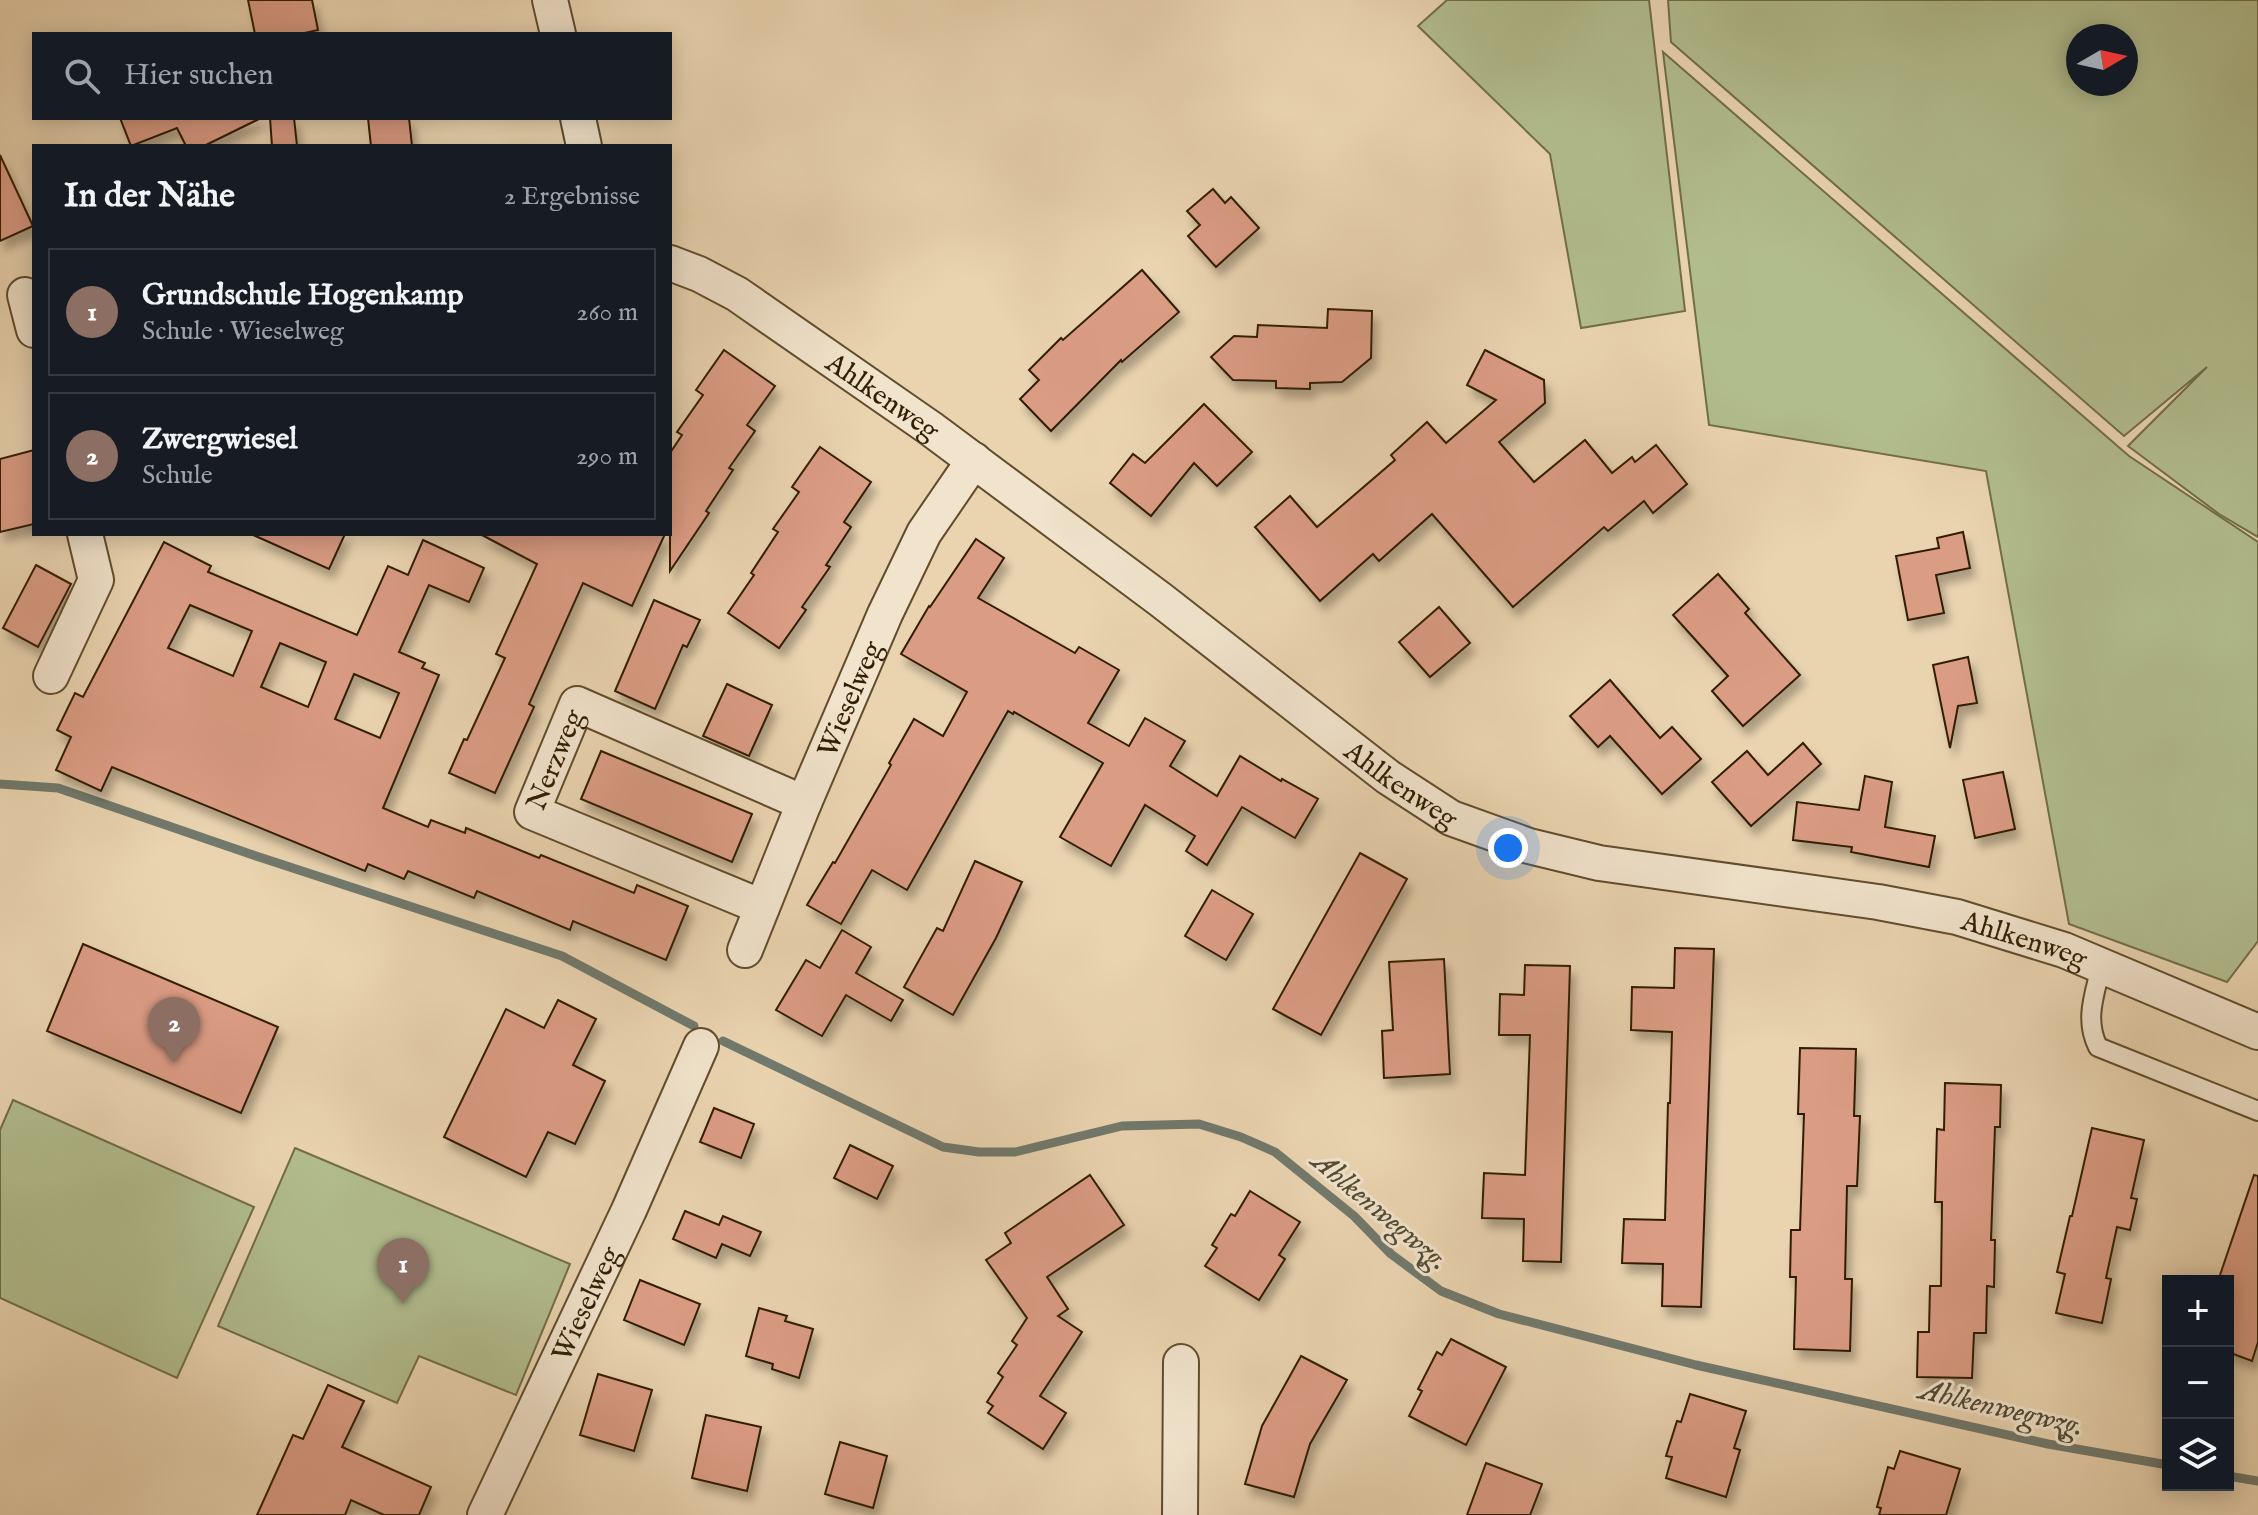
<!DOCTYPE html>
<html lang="de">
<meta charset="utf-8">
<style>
body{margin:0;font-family:"IM FELL English",serif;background:#242831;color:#f1f3f6}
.controls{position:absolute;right:24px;bottom:24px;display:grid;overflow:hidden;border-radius:0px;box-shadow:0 4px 20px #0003}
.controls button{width:72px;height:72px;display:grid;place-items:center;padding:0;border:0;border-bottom:2px solid #363941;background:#171b24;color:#f1f3f6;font:40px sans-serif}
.compass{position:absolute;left:2066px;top:24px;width:72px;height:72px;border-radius:50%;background:#171b24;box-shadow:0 4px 20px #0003;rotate:81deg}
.you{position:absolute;left:1508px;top:848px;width:28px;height:28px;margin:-20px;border:6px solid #fff;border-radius:50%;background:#1a73e8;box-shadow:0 0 0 12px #1a73e833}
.badge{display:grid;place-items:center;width:52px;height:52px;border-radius:50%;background:#b45309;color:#fff;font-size:26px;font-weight:700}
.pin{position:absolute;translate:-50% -66px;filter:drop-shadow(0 2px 4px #0008)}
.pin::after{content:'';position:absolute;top:42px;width:28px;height:24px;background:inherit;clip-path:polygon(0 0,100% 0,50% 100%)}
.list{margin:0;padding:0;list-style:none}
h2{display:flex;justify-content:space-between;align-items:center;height:104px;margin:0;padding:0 32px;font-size:34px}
h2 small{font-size:26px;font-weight:400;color:#9ea1a6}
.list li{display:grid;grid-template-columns:52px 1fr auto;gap:24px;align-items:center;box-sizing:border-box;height:128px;margin:0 16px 16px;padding:0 16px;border:2px solid #363941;border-radius:0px}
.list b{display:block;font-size:30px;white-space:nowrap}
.list p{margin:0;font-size:26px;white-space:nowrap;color:#9ea1a6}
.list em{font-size:26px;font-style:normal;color:#9ea1a6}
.icon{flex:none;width:44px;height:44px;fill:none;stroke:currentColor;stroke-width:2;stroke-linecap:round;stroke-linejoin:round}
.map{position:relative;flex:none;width:2258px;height:1515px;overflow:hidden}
.search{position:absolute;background:#171b24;box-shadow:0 4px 20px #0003;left:32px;top:32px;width:640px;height:88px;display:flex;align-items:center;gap:20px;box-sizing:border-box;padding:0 28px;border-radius:0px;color:#9ea1a6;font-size:30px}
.panel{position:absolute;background:#171b24;box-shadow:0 4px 20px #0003;left:32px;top:144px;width:640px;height:392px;border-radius:0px}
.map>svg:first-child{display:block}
.green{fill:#b2bd8e;stroke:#726e47;stroke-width:2;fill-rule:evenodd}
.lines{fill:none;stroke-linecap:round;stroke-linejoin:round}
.stream{stroke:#71796d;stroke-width:9}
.building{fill:#db9c84;stroke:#321e00;stroke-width:2;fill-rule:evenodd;filter:url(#shadow)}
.lane-casing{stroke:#604c2c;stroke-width:22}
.street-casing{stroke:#604c2c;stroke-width:38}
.lane{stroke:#f1e3cc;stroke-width:18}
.street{stroke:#f1e3cc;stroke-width:34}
.labels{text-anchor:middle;stroke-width:6;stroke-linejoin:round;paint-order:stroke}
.street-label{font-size:28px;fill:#321e00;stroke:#f1e3cc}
.water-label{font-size:30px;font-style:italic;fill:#524c36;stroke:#f1e3cc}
</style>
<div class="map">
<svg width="2258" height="1515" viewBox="0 0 2258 1515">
<defs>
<filter id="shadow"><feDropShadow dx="5" dy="9" stdDeviation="4" flood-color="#0004"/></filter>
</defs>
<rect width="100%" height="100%" fill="#ead4b0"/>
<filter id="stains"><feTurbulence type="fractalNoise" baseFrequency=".0025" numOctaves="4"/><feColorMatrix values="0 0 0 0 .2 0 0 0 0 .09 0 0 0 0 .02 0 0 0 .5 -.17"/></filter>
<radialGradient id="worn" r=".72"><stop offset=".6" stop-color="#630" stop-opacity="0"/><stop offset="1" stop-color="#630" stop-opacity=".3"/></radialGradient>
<g class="green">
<polygon points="1447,0 1649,0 1685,311 1581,328 1550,154 1418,26"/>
<path d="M1668 0H2258V537L2219 514 2128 446 2207 367 2124 436 1671 42ZM2078 36H2126V84H2078Z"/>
<polygon points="1663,52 2129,456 2258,542 2258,941 2227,982 2069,924 1986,471 1709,425"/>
<polygon points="13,1100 254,1207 177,1378 0,1298 0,1130"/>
<polygon points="295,1148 570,1264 516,1395 419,1356 397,1403 218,1326"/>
</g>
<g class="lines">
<g class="stream">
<polyline points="0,784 58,788 256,856 562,956 694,1026"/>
<polyline points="723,1041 943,1147 979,1152 1015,1152 1122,1126 1199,1124 1241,1137 1275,1152 1354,1216 1391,1254 1441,1291 1499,1314 1696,1365 2048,1444 2168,1465"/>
<polyline points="2228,1476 2258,1481"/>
</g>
</g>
<g class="building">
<polygon points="248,0 312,0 318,30 300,34 255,34"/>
<polygon points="120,118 261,118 204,146 186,146 177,128 131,146"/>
<polygon points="270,118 294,118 297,146 272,146"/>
<polygon points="368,118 409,118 412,146 371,146"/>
<polygon points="0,155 33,226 0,241"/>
<polygon points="1213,189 1225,203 1231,197 1259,228 1216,267 1188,236 1200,225 1187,211"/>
<polygon points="1142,270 1179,312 1122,362 1121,360 1051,431 1020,399 1039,380 1029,370 1061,338 1063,340"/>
<polygon points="1328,309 1372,311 1371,358 1342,382 1310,383 1310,389 1276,388 1276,381 1233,380 1211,357 1234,336 1257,337 1258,325 1327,328"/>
<polygon points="724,350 775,386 747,425 755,431 729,468 733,470 706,511 709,513 670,571 670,453 682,435 677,432 703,395 696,390"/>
<polygon points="1485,350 1544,380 1545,403 1499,442 1534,482 1585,440 1612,473 1632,457 1635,462 1656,445 1687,484 1653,513 1644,501 1608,531 1604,527 1513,607 1432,514 1379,561 1373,554 1320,601 1255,527 1290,496 1317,527 1395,460 1391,455 1427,422 1446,443 1496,400 1467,385"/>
<polygon points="1204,404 1252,452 1217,486 1194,463 1151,516 1110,483 1133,454 1145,463"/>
<polygon points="820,447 871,482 844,522 851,527 826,565 830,567 802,607 806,610 779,648 728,613 754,575 751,573 778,532 773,529 799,492 792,487"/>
<polygon points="34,450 34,524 0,532 0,459"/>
<polygon points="1963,532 1970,568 1936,575 1944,613 1908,620 1896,556 1939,548 1937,538"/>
<polygon points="251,534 345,534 329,569"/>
<polygon points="480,534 665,534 632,606 583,583 529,704 534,707 495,793 449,773 464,739 467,740 505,658 496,654 537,564"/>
<polygon points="976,539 1004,558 978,598 1075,653 1079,647 1119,670 1088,723 1129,746 1145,718 1185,741 1170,766 1217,796 1240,756 1281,781 1282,779 1318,799 1295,838 1242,807 1207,865 1186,851 1195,836 1145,805 1111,866 1060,837 1103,763 1014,712 1013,714 1008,711 907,890 872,870 841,924 807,905 833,862 835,863 891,765 889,763 914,719 943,736 967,692 901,654 929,606 930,607"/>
<path d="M423 540 484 568 469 602 429 585 399 652 425 663 422 668 439 675 383 808 428 827 431 820 465 833 466 828 539 858 541 855 634 893 637 885 688 906 666 960 573 921 570 930 477 891 474 898 408 871 404 879 368 864 365 871 112 767 101 791 56 770 71 737 57 730 75 693 83 697 164 542 211 566 208 572 357 635 388 566 408 575ZM190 605 252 631 233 676 168 648ZM280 643 326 662 308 707 261 687ZM354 674 399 693 380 738 335 719Z"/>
<polygon points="36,565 71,584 38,647 3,628"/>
<polygon points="1718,574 1749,609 1745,613 1800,675 1743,726 1712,691 1728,676 1673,615"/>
<polygon points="654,600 700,620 687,647 683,645 655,709 615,691"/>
<polygon points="1439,607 1470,643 1430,677 1399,642"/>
<polygon points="1968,657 1977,703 1958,706 1950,748 1933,665"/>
<polygon points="1610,680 1660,738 1672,727 1701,759 1662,794 1610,736 1598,747 1570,716"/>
<polygon points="727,684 772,705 749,756 703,736"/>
<polygon points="1803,743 1821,764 1751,826 1712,782 1747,751 1768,775"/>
<polygon points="601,751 752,814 732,862 581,799"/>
<polygon points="2003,772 2015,829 1975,838 1963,780"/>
<polygon points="1865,776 1892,782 1885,827 1935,836 1929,867 1851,852 1852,847 1793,840 1797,802 1859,810"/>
<polygon points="1360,853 1407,879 1321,1035 1273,1009"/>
<polygon points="975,861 1022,882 996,938 953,1015 904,987 937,928 943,931"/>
<polygon points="1212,890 1253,914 1226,960 1185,936"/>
<polygon points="842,930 871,947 856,973 903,1000 891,1021 846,995 822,1036 776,1010 806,960 820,968"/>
<polygon points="83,944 278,1027 241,1113 47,1031"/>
<polygon points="1675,948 1714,949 1701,1307 1662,1306 1663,1264 1622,1263 1624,1219 1665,1220 1668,1103 1670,1103 1672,1032 1631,1030 1632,987 1674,988"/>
<polygon points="1444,959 1450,1074 1384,1078 1382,1031 1393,1030 1389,962"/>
<polygon points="1525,965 1570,966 1561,1262 1523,1261 1524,1219 1482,1218 1484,1173 1525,1175 1530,1035 1499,1035 1500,994 1524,995"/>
<polygon points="558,1000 596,1019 573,1065 605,1081 575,1144 548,1132 526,1177 444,1137 506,1009 544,1028"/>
<polygon points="1800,1048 1856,1049 1854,1116 1860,1116 1857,1186 1847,1186 1845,1279 1852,1279 1850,1351 1794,1349 1796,1277 1790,1277 1791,1230 1800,1230 1804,1114 1798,1114"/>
<polygon points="1945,1083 2001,1085 2000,1127 1995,1127 1991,1240 1995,1240 1994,1287 1987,1286 1986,1333 1974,1333 1972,1378 1917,1377 1918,1332 1929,1332 1930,1286 1941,1286 1942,1202 1935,1202 1937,1129 1944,1130"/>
<polygon points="714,1108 754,1124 741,1158 700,1142"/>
<polygon points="2092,1128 2144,1140 2131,1198 2137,1199 2130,1230 2117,1227 2106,1278 2111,1279 2102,1323 2056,1313 2065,1274 2057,1272 2070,1216 2072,1216"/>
<polygon points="850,1145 893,1166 877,1199 834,1178"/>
<polygon points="1090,1175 1124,1225 1047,1277 1068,1309 1058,1316 1082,1332 1040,1396 1066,1413 1043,1449 988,1413 993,1406 987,1402 1003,1377 998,1373 1017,1345 1012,1341 1027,1318 986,1260 1011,1243 1005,1233"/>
<polygon points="2254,1175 2258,1176 2258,1342 2252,1361 2228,1352 2228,1281 2218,1281"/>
<polygon points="1250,1191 1300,1222 1279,1255 1285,1259 1259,1300 1205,1266 1217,1248 1212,1245 1231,1214 1235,1216"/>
<polygon points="685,1211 719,1225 723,1216 761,1232 750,1256 722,1244 716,1258 673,1239"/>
<polygon points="640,1280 700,1304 684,1345 624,1320"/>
<polygon points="759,1308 787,1316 785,1321 813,1329 799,1378 772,1369 773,1364 746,1356"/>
<polygon points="1451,1339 1506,1367 1466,1445 1409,1416 1422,1391 1418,1389 1437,1352 1442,1355"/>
<polygon points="1301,1356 1347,1380 1310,1444 1294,1497 1245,1484 1262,1426"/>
<polygon points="598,1374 652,1390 634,1451 580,1435"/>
<polygon points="328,1385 364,1401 342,1447 431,1487 419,1515 384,1515 351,1500 345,1515 257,1515 293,1435 303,1439"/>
<polygon points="1690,1394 1746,1411 1734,1448 1740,1450 1726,1497 1666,1478 1672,1457 1666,1456 1677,1421 1681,1422"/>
<polygon points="706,1415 761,1427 747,1491 692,1478"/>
<polygon points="840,1442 887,1456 873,1508 825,1494"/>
<polygon points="1900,1451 1960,1469 1946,1515 1879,1515 1881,1508 1877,1507 1888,1467 1894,1469"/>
<polygon points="1486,1463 1542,1484 1530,1515 1467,1515"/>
</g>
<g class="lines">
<defs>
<path id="lane" d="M2101 966C2095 994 2084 1019 2098 1047L2258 1111"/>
<g id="street">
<polyline points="550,0 558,34"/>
<polyline points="578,118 584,146"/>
<path id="s1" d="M670 263 699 274 737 294 930 428 1161 600 1388 777 1451 818 1529 846 1599 863 1878 902 1957 917 2064 950 2258 1032"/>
<polyline points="25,295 34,330"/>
<polyline points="51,676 96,580 85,534"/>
<path id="s2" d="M762 907 532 812 577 704 804 803"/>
<path id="s3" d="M745 950 804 803 885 614 924 533 974 460"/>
<path id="s4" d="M485 1515 629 1210 701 1046"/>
<polyline points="1180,1515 1181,1362"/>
</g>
</defs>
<use href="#lane" class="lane-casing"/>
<use href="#street" class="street-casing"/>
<use href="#lane" class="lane"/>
<use href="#street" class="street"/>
</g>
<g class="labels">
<g class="street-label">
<text dy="10" stroke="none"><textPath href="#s1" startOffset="252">Ahlkenweg</textPath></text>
<text dy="10" stroke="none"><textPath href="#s3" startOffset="272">Wieselweg</textPath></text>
<text dy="10" stroke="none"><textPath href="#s2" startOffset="306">Nerzweg</textPath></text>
<text dy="10" stroke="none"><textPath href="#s1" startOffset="900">Ahlkenweg</textPath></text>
<text dy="10" stroke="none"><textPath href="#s1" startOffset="1548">Ahlkenweg</textPath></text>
<text dy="10" stroke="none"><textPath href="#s4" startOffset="234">Wieselweg</textPath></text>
</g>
<g class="water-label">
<text transform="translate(1381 1210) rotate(40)" y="10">Ahlkenwegwzg.</text>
<text transform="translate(2002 1407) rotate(13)" y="10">Ahlkenwegwzg.</text>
</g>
</g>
<rect width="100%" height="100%" filter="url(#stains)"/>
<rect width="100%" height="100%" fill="url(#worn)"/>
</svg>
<div class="controls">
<button>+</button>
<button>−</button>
<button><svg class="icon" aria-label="layers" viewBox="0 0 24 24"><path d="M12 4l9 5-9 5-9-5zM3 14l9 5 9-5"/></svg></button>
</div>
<svg class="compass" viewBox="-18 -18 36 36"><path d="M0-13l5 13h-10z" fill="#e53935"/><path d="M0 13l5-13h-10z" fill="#9ea1a6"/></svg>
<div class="you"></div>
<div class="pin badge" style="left:403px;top:1304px;background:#8d6e63">1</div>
<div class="pin badge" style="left:174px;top:1063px;background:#8d6e63">2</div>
<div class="search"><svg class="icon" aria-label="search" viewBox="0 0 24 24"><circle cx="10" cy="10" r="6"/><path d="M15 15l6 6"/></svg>Hier suchen</div>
<section class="panel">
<h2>In der Nähe<small>2 Ergebnisse</small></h2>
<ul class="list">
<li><span class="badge" style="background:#8d6e63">1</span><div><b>Grundschule Hogenkamp</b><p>Schule · Wieselweg</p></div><em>260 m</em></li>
<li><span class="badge" style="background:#8d6e63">2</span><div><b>Zwergwiesel</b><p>Schule</p></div><em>290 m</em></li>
</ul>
</section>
</div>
